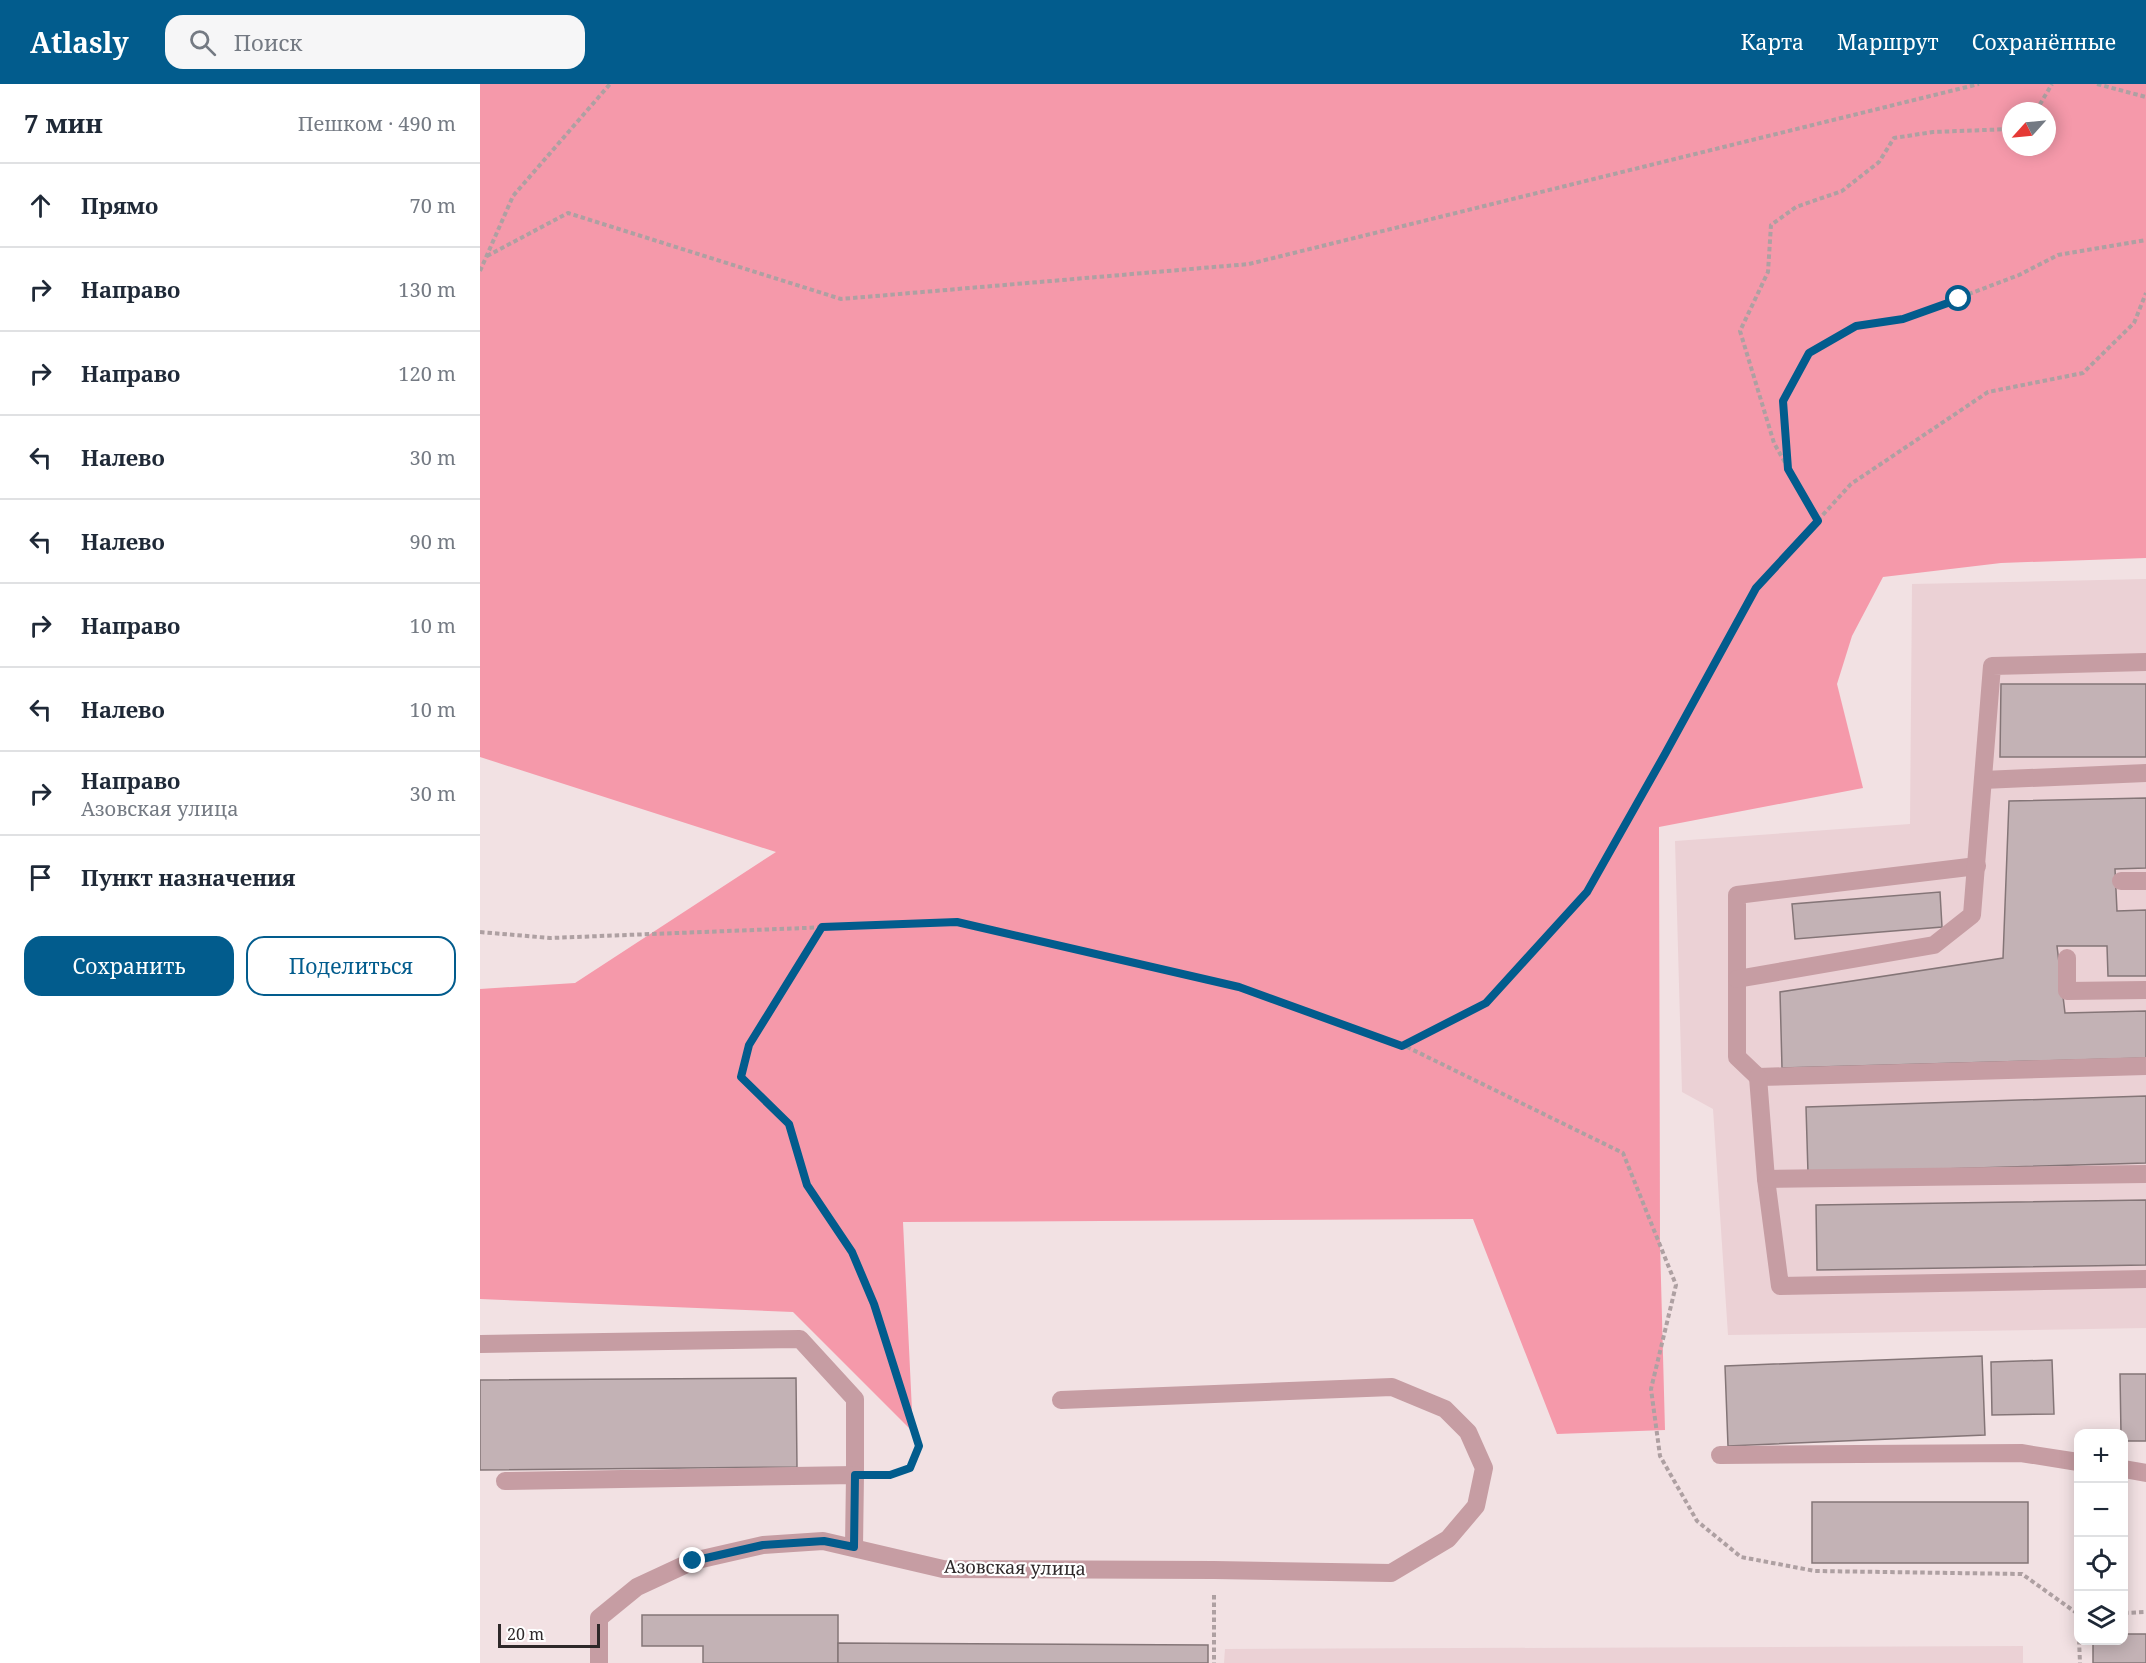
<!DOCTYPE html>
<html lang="ru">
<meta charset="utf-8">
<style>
body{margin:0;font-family:"Noto Serif",serif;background:#f6f6f7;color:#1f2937}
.controls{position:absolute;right:18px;bottom:18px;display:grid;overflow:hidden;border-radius:12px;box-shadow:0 3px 15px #0003}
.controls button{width:54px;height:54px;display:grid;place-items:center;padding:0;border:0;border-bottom:2px solid #e0e1e3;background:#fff;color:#1f2937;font:30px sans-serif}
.compass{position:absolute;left:1522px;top:18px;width:54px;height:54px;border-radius:50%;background:#fff;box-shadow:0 3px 15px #0003;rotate:243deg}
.scale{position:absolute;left:18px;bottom:15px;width:102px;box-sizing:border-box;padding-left:6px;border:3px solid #2e2829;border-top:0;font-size:16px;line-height:21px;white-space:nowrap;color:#2e2829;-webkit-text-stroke:4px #fff;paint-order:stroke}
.stop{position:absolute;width:18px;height:18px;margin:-14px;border:4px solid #025c8d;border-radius:50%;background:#fff}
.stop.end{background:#025c8d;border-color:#fff;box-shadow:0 2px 6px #0008}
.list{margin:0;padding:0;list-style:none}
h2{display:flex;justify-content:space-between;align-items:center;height:78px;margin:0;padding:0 24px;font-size:26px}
h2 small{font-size:20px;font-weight:400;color:#747a83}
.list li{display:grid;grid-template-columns:39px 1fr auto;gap:18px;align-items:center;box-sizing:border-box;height:84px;padding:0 24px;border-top:2px solid #e0e1e3}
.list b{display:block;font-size:22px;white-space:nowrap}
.list p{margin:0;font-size:20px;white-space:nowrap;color:#747a83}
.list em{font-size:20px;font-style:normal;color:#747a83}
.actions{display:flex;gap:12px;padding:18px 24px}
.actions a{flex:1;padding:14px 0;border:2px solid #025c8d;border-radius:18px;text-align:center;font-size:21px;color:#025c8d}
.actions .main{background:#025c8d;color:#fff}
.icon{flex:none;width:33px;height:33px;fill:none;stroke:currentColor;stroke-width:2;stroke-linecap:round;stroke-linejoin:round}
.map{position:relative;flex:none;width:1666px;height:1579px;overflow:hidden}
header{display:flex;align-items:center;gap:36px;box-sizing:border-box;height:84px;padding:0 30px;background:#025c8d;color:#fff}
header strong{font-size:28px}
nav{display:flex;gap:33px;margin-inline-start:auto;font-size:21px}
.search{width:420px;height:54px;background:#f6f6f7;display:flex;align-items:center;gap:15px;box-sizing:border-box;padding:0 21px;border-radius:18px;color:#747a83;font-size:22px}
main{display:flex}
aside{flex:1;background:#fff}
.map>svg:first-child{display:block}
.built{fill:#ebd1d5}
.forest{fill:#f599aa;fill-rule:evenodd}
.building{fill:#c3b2b5;stroke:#847577;stroke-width:1.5}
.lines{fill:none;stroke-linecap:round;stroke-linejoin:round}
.path{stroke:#aea0a2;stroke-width:4;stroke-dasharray:4.5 3;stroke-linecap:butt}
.minor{stroke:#c69da3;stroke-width:18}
.route{stroke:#025c8d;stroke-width:8}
.labels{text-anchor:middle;stroke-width:4.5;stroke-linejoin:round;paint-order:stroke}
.street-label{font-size:18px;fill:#2e2829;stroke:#fff}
</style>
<header>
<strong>Atlasly</strong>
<div class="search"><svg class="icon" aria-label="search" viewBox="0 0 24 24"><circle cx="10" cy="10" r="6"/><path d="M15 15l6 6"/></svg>Поиск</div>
<nav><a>Карта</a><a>Маршрут</a><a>Сохранённые</a></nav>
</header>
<main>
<aside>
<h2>7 мин<small>Пешком · 490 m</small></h2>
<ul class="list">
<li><svg class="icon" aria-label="ahead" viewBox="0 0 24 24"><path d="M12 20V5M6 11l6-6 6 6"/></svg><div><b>Прямо</b></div><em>70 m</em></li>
<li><svg class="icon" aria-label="right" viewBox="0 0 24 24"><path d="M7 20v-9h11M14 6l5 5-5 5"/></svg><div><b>Направо</b></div><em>130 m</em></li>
<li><svg class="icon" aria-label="right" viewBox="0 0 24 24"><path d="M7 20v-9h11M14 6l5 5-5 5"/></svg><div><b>Направо</b></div><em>120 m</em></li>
<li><svg class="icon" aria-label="left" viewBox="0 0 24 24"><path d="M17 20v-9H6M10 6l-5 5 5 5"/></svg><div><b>Налево</b></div><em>30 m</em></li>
<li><svg class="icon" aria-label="left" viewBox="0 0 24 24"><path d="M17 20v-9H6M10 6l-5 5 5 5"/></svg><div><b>Налево</b></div><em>90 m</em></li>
<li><svg class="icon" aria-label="right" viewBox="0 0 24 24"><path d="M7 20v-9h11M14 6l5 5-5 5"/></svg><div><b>Направо</b></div><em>10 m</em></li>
<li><svg class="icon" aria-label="left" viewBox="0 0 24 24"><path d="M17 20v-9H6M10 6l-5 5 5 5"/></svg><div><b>Налево</b></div><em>10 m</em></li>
<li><svg class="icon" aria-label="right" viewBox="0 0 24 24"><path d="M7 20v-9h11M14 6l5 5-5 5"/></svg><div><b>Направо</b><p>Азовская улица</p></div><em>30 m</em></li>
<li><svg class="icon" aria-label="arrive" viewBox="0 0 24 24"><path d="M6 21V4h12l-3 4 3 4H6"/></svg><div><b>Пункт назначения</b></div></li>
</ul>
<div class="actions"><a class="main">Сохранить</a><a>Поделиться</a></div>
</aside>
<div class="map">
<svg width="1666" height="1579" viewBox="0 0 1666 1579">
<rect width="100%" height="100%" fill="#f2e1e3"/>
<g class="built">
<polygon points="1666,495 1666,1244 1248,1251 1233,1025 1202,1008 1195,757 1430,740 1432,500"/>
<polygon points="1543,1562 1543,1579 744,1579 745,1565"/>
</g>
<path class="forest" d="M0 0H1666V474L1521 479 1403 493 1372 552 1357 600 1383 704 1179 743 1180 1159 1185 1346 1077 1350 993 1135 423 1138 433 1348 313 1228 0 1215V905L95 899 296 768 0 673ZM1531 27H1567V63H1531Z"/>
<g class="building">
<polygon points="1521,600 1666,600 1666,673 1520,673"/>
<polygon points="1666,714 1666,784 1635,785 1637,827 1666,826 1666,892 1628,892 1627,862 1577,862 1585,929 1666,927 1666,974 1302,984 1300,908 1523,874 1529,717"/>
<polygon points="1460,808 1462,843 1315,855 1312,820"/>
<polygon points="1666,1012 1666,1079 1328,1089 1326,1023"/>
<polygon points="1666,1116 1666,1181 1337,1186 1336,1121"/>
<polygon points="1502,1272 1505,1351 1248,1362 1245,1282"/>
<polygon points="1572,1276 1574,1330 1512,1331 1511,1278"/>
<polygon points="1640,1290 1666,1290 1666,1357 1644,1357 1644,1350 1641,1350"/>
<polygon points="316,1294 317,1383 0,1386 0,1296"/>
<rect x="1332" y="1418" width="216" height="61"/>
<polygon points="162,1531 358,1531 358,1579 223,1579 223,1562 162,1562"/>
<polygon points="1644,1550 1666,1550 1666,1579 1613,1579 1613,1556 1644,1556"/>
<polygon points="358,1559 728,1561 728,1579 358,1579"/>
</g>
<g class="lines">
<g class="path">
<polyline points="1617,0 1666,13"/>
<polyline points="1556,27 1572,0"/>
<polyline points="7,172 88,129 361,215 769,180 1499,0"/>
<polyline points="0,187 33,112 130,0"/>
<polyline points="1308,383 1303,317 1329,269 1376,242 1423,235 1539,191 1578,171 1666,156"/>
<polyline points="1338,437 1294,359 1260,247 1288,188 1291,141 1316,123 1362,107 1399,78 1414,54 1453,48 1531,45"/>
<polyline points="342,843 269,961 261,993 309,1040 327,1101 372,1168 394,1220 439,1362 430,1384 410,1391 399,1391"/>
<polyline points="0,848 70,854 477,838 759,903 923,961 1143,1069 1196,1201 1171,1305 1180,1372 1217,1437 1261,1473 1335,1487 1542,1490 1598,1530"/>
<polyline points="923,961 1006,919 1107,808 1185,670 1276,504 1371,400 1508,308 1603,289 1654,239 1666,209"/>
<polyline points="734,1511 734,1579"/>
<polyline points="1644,1529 1666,1528"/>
<polyline points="1599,1556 1600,1579"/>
</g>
<g class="minor">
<polyline points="1503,696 1666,689"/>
<polyline points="1497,782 1257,811 1257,973 1278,993 1666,982"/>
<polyline points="1641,797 1666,797"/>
<polyline points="1587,874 1587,907 1666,906"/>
<polyline points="1257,895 1454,861 1492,831 1512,582 1666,578"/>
<polyline points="1278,993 1286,1095 1300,1202 1666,1195"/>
<polyline points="1286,1095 1666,1090"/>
<polyline points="0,1260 320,1255 375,1315 375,1391"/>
<polyline points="1240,1371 1541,1369 1598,1378"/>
<polyline points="1644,1385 1666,1389"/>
<polyline points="25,1397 375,1391 374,1463"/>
<polyline points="119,1579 119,1534 157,1503 213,1477 283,1461 343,1457 463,1485 734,1486 911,1489 968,1455 996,1422 1004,1384 988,1348 965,1325 912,1303 581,1316"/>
</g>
</g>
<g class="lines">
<polyline class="route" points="213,1477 283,1461 344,1457 374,1463 375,1391 410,1391 430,1384 439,1362 394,1220 372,1168 327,1101 309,1040 261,993 269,961 342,843 477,838 759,903 922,962 1006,919 1107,808 1185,670 1276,504 1338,437 1308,385 1303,317 1329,269 1376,242 1423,235 1479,215"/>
</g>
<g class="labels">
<g class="street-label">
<text transform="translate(535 1484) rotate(1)" y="6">Азовская улица</text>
</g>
</g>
</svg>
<div class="controls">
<button>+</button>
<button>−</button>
<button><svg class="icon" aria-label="locate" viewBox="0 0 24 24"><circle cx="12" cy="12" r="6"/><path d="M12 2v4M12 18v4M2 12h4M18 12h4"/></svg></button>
<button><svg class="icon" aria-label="layers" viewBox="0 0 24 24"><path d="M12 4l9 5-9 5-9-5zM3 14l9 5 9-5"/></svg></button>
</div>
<svg class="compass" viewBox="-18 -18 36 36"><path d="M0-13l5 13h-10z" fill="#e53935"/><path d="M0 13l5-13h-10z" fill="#747a83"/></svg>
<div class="scale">20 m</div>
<div class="stop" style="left:1479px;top:215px"></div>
<div class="stop end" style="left:213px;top:1477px"></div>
</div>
</main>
